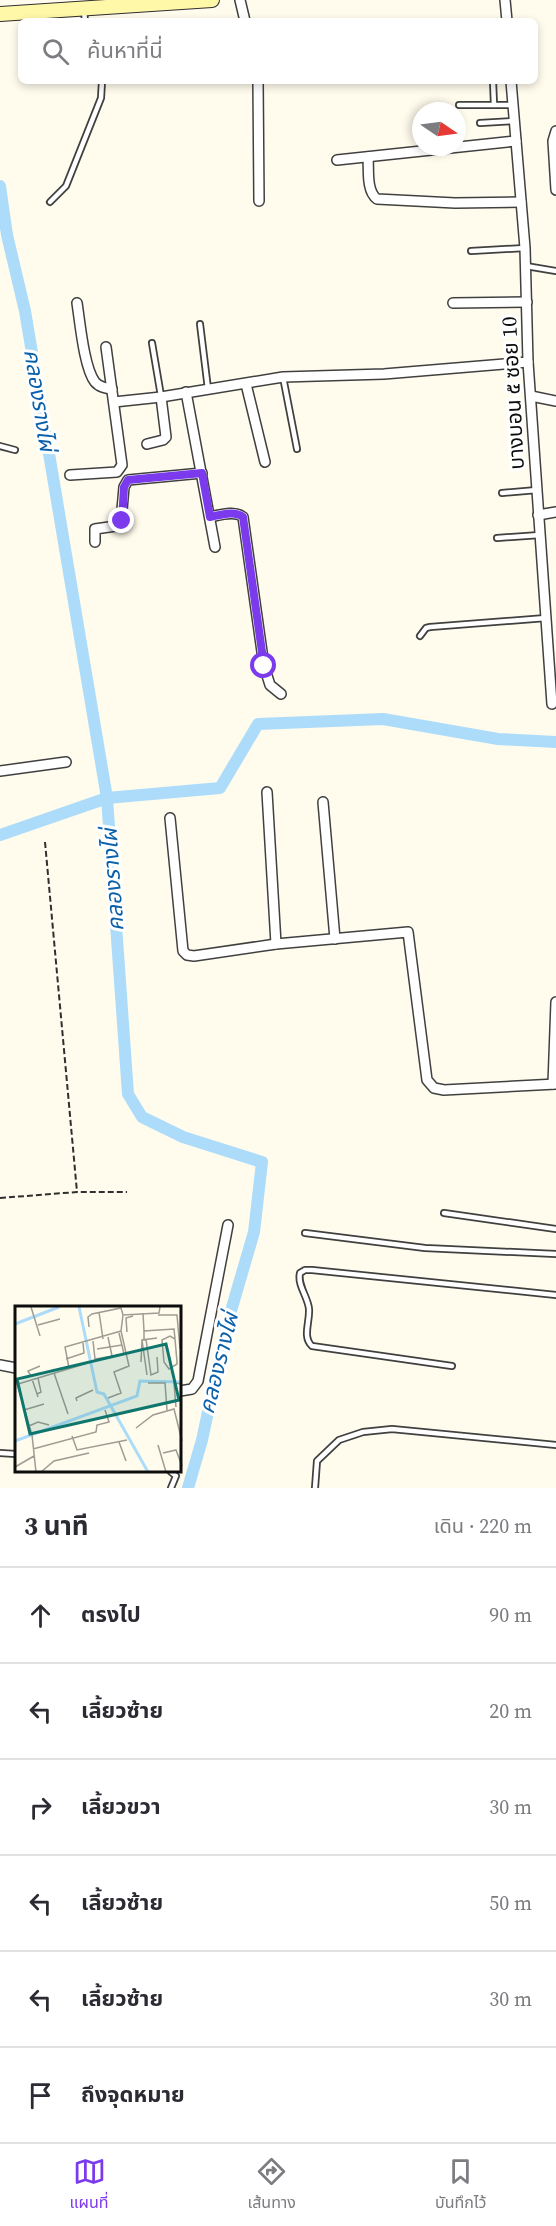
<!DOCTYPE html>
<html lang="th">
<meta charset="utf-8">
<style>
body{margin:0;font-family:"Source Serif 4","Noto Sans Thai",serif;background:#f2f2f3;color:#2b2b33}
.compass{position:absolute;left:412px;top:102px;width:54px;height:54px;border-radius:50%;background:#fff;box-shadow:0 3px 9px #0003;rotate:103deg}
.stop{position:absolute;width:18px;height:18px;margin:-14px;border:4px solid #7c3aed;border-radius:50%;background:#fff}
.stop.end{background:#7c3aed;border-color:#fff;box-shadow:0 2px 6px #0008}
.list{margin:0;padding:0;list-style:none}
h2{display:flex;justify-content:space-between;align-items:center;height:78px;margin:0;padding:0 24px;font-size:26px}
h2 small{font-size:20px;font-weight:400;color:#7c7c81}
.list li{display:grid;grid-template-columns:39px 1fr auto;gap:18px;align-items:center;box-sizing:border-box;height:96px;padding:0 24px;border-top:2px solid #e1e1e2}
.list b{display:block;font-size:22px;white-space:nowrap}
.list em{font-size:20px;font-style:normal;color:#7c7c81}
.icon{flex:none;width:33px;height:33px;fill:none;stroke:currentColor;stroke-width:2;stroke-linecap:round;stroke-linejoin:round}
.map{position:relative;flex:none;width:556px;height:1488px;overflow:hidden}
.search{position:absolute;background:#fff;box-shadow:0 3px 9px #0003;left:18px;right:18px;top:18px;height:66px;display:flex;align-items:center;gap:15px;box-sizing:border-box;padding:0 21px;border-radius:9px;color:#7c7c81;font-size:22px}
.sheet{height:654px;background:#fff}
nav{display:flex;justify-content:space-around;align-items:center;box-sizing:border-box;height:84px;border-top:2px solid #e1e1e2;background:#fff;font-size:16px;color:#7c7c81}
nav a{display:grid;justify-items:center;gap:3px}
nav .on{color:#7c3aed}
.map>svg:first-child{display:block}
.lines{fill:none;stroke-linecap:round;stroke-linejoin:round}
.canal{stroke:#addcfb;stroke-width:12}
.lane-casing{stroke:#404040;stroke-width:8}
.street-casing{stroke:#404040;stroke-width:12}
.secondary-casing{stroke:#2f2f2f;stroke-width:16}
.path{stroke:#2f2f2f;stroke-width:2;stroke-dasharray:6 3;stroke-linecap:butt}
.lane{stroke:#fff;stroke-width:4.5}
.street{stroke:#fff;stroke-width:9}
.secondary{stroke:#fff8a8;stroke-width:14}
.route{stroke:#7c3aed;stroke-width:8}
.labels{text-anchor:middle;stroke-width:6;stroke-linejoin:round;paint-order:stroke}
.street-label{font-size:21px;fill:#0d0d0d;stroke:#fff}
.water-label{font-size:22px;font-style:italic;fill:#0b60aa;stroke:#fff}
.inset-river{fill:none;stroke:#addcfb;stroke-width:3}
.inset-road{fill:none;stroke:#9e9c93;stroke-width:1.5}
.view{fill:#0f766e;fill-opacity:0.15;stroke:#0f766e;stroke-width:3}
.inset-edge{fill:none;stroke:#0d0d0d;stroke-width:3}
</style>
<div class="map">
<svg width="556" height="1488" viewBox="0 0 556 1488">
<rect width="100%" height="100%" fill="#fffced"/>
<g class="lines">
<g class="canal">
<polyline points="0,186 7,235 25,311 107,798 128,1094 142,1117 183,1137 262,1162 254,1232 226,1328 202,1440 188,1488"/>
<polyline points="0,835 107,798 220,788 258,724 383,719 498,739 556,742"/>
</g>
<defs>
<g id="lane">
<polyline points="84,11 85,21"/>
<polyline points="493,81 494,105"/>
<polyline points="459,105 513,105"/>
<polyline points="480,123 513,121"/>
<polyline points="50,202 66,186 101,98 102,81"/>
<polyline points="471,251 525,248"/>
<polyline points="526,266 556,271"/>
<polyline points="200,324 208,389"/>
<polyline points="152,343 161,396"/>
<polyline points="283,377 297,449"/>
<polyline points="0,446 15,450"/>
<polyline points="502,493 537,490"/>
<polyline points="497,538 540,535"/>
<polyline points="420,636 426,628 430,627 546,618"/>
<polyline points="444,1213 556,1229"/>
<polyline points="305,1233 425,1248 556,1254"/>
<path d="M452 1366 312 1346C302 1337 310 1322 309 1309 308 1297 297 1285 300 1273L305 1270H312L556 1295"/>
<polyline points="0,1453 16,1454"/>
<polyline points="171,1488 176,1476 171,1472"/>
<polyline points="315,1488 317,1461 339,1440 363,1432 392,1429 556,1445"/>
</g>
<g id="street">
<polyline points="240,0 245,21"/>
<polyline points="505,0 507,21"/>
<polyline points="258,81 259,201"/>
<polyline points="511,81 525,248 528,362 552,704"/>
<polyline points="556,131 553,141 556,190"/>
<path d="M368 157C369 169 366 191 377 199L455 203 521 202"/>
<polyline points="337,160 516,141"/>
<path d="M77 303C80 322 84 368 95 382 99 387 105 388 112 389"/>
<polyline points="453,303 527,302"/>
<polyline points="246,384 265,462"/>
<polyline points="186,392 215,547"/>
<polyline points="531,396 556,401"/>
<polyline points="114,402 161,397 283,377 384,374 528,362"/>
<polyline points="147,444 163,440 166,437 161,397"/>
<polyline points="70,475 117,472 122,465 106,347"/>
<polyline points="538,515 556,512"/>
<path d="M210 517C220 515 235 510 243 517L264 666 270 685 281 694"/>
<polyline points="95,542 95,529 116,526 121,521 124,487 128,480 202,473"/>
<polyline points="0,771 66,762"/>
<polyline points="267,792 276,944"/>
<polyline points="323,802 335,939"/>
<polyline points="170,818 183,951 187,955 194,956 276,944 408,932 427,1080 434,1088 444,1090 556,1084"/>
<polyline points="553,1084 556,1002"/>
<polyline points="0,1365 16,1368"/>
<polyline points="180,1391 192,1389 198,1381 228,1225"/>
</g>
<polyline id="secondary" points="0,14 212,0"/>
</defs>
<use href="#lane" class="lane-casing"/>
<use href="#street" class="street-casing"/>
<use href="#secondary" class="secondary-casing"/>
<g class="path">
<polyline points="45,842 77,1192"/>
<polyline points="0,1198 77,1192 127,1192"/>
</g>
<use href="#lane" class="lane"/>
<use href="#street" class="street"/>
<use href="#secondary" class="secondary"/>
</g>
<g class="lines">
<path class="route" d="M122 521 124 487 128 480 202 473 210 517C220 515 235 510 243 517L264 666"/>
</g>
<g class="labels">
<g class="street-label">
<text transform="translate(513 393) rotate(-93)" y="7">บางบอน ๕ ซอย 10</text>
</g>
<g class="water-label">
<text transform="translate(40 400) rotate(81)" y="8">คลองรางไผ่</text>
<text transform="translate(112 880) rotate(-94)" y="8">คลองรางไผ่</text>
<text transform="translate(218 1363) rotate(-76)" y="8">คลองรางไผ่</text>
</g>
</g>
<g transform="translate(15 1306)">
<rect width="166" height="166" fill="#fffced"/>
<path class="inset-river" d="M64 1 82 86 89 88 133 166M0 18 44 1M0 135 122 90 125 75 167 76"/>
<path class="inset-road" d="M16 1 25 30M84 6 88 33M128 7 129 25M143 9H162L165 43M23 19 45 13M74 21 73 11 77 8 106 2 108 9 144 7 145 1M112 26 111 12 118 10M104 27 109 48M93 31 97 50M129 33V25L159 23 160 33 162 56V58L154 63 149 56 147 34 155 30 160 33M131 33 136 69 143 66 142 51M78 35 80 53 110 48M82 43 107 39M51 53 69 47 68 37M126 56 127 34M25 60 13 65 16 70 26 67M54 62 50 41 106 25M39 67 53 108M132 69 127 34 142 32M0 71 17 129 21 166M17 73 23 91M133 77H150L152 104M3 78 73 57M22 88 26 86 23 72M93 92 106 87 99 66 114 60 106 25 108 9M62 95 61 92 78 84M161 101 159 77 167 78M9 104 29 98M14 120 23 116 34 119M121 122 138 109 159 103 167 135M57 130 62 144 112 134M104 136 111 155M143 139 151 166M18 143 81 126 82 119 94 116 90 104M148 147 161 144 167 160M0 161 19 150M26 166 39 155 74 147"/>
<path class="view" d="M151 38 164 94 15 128 2 73Z"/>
<rect width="166" height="166" class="inset-edge"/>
</g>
</svg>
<svg class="compass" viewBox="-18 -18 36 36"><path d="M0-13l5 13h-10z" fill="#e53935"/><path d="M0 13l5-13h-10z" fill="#7c7c81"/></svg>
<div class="stop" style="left:264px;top:666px"></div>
<div class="stop end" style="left:122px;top:521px"></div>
<div class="search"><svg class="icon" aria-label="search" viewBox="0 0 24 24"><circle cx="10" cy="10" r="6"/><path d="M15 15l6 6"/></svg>ค้นหาที่นี่</div>
</div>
<section class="sheet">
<h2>3 นาที<small>เดิน · 220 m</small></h2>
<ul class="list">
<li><svg class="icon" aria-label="ahead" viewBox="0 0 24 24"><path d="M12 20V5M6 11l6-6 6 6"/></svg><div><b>ตรงไป</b></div><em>90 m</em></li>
<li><svg class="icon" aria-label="left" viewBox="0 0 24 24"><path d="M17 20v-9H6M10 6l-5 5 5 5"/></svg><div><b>เลี้ยวซ้าย</b></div><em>20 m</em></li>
<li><svg class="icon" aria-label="right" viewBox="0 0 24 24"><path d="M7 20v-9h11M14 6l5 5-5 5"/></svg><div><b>เลี้ยวขวา</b></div><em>30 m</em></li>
<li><svg class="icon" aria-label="left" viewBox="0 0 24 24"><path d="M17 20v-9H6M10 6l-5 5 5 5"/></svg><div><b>เลี้ยวซ้าย</b></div><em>50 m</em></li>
<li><svg class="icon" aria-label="left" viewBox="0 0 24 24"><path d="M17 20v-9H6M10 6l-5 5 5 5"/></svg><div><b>เลี้ยวซ้าย</b></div><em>30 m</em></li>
<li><svg class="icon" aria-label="arrive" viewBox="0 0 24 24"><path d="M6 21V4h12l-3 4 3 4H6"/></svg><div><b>ถึงจุดหมาย</b></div></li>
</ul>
</section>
<nav>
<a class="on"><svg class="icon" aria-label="map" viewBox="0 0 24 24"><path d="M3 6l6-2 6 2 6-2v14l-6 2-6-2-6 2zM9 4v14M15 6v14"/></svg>แผนที่</a>
<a><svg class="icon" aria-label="directions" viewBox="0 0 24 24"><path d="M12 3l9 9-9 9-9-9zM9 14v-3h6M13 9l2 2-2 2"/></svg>เส้นทาง</a>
<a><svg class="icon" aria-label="saved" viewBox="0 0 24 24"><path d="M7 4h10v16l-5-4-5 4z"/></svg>บันทึกไว้</a>
</nav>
